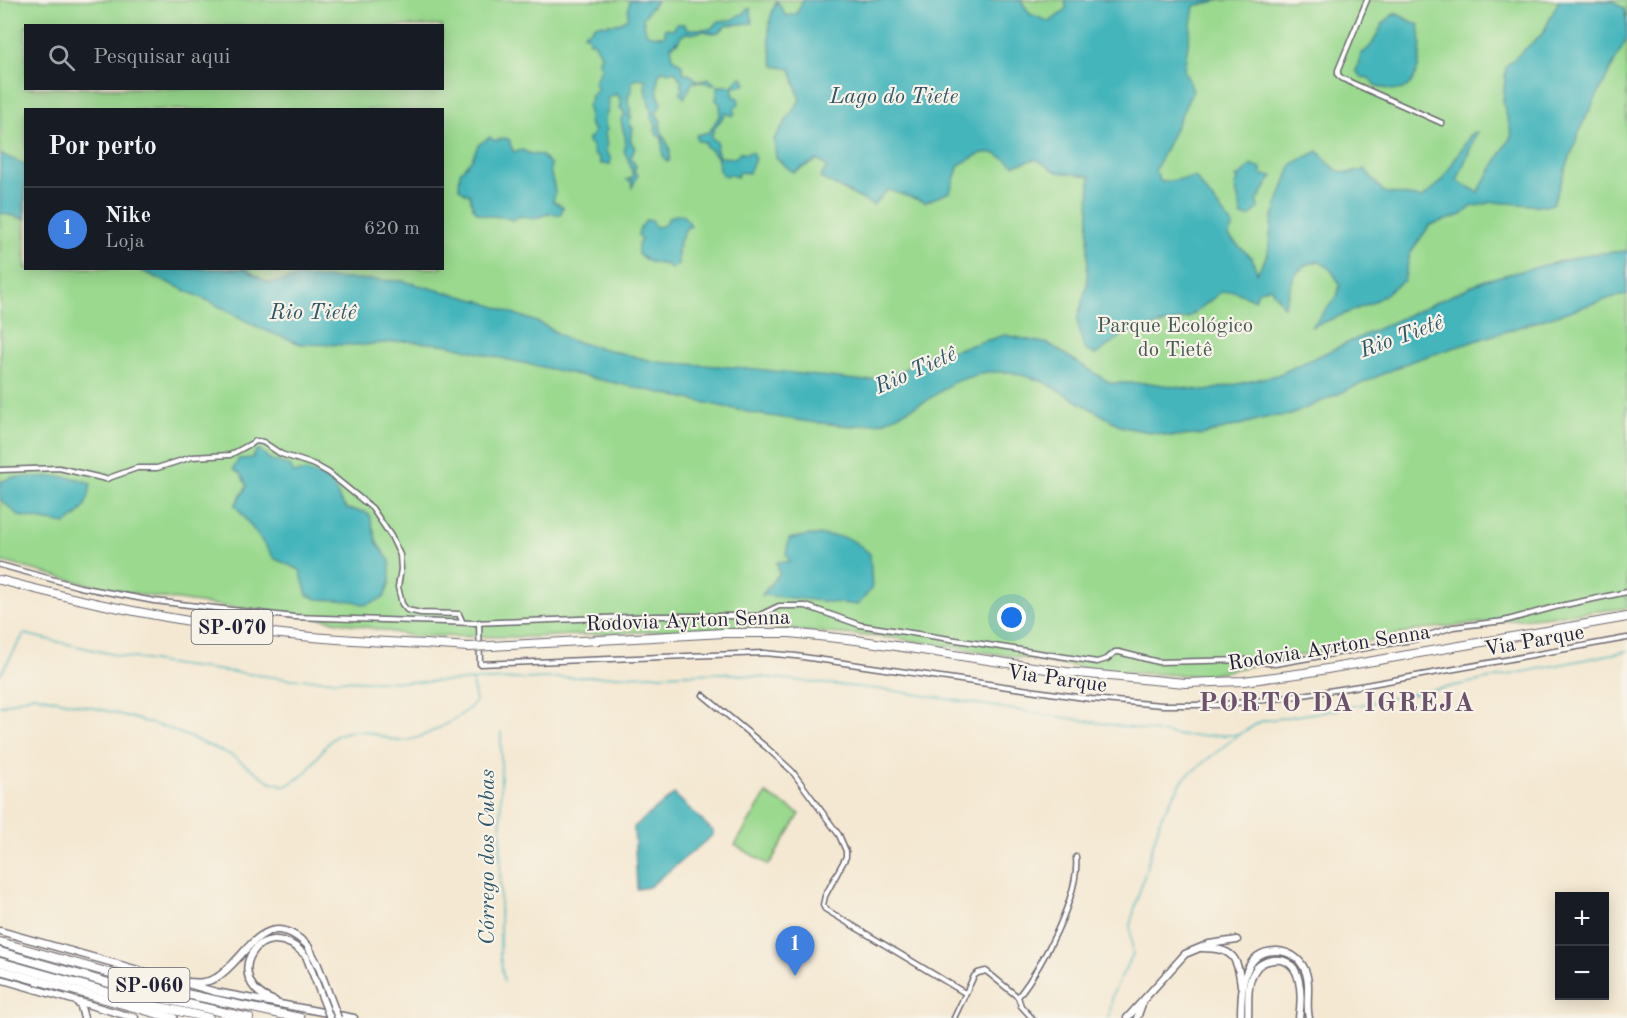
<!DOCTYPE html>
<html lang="pt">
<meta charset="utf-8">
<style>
body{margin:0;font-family:"Old Standard TT",serif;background:#20242c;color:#f1f3f6}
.controls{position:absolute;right:18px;bottom:18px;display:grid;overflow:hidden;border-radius:0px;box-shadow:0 3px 15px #0003}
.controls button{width:54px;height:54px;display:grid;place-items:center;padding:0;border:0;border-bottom:2px solid #363941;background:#171b24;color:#f1f3f6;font:30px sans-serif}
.you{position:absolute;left:1012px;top:618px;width:21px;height:21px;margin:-15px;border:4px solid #fff;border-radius:50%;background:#1a73e8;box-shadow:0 0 0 9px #1a73e833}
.badge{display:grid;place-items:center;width:39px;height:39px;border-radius:50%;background:#c8321e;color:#fff;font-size:20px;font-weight:700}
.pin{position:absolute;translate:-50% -50px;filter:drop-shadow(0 2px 3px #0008)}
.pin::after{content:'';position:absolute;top:32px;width:21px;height:18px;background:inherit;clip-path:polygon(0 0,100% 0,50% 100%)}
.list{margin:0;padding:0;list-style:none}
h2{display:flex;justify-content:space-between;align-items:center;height:78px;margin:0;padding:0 24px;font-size:26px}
h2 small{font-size:20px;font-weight:400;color:#9ea1a6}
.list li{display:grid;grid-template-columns:39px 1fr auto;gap:18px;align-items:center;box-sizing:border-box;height:84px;padding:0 24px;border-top:2px solid #363941}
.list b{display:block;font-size:22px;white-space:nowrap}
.list p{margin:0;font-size:20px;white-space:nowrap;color:#9ea1a6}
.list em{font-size:20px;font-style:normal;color:#9ea1a6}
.icon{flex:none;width:33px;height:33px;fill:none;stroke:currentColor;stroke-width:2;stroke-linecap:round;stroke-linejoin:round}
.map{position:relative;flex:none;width:1627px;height:1018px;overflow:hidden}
.search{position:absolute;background:#171b24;box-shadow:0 3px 15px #0003;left:24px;top:24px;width:420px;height:66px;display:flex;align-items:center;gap:15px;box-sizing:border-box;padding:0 21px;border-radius:0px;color:#9ea1a6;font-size:22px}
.panel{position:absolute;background:#171b24;box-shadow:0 3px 15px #0003;left:24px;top:108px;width:420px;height:162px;border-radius:0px}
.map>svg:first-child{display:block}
.green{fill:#9ad98e;stroke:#5e7e64;stroke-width:1.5;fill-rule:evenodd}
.water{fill:#45b5bc;stroke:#346c7c;stroke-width:1.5}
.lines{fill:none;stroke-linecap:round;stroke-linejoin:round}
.stream{stroke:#45b5bc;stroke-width:1.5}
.street-casing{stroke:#6c6770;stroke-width:7}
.secondary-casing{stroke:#6c6770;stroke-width:9}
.highway-casing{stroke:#6c6770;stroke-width:10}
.street{stroke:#fff;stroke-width:4}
.secondary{stroke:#fff;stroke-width:6}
.highway{stroke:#fff;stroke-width:8}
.secondary-bridge-casing{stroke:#6c6770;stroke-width:9;stroke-linecap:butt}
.highway-bridge-casing{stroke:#6c6770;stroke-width:10;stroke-linecap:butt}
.secondary-bridge{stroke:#fff;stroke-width:6}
.highway-bridge{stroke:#fff;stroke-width:8}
.labels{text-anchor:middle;stroke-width:4.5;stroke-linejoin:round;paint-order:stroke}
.shield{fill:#f7f3e8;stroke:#62616f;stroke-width:1.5}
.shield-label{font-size:20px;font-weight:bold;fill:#22223b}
.park-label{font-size:21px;fill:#465954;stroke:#f7f3e8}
.street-label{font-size:21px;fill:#22223b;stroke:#f7f3e8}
.water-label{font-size:22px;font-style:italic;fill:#2e5568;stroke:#f7f3e8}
.district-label{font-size:27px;font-weight:bold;letter-spacing:1.5px;fill:#6c526d;stroke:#f7f3e8}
</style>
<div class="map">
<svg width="1627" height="1018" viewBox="0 0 1627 1018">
<rect width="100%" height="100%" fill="#f7f3e8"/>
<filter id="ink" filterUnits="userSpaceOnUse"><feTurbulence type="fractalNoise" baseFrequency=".0167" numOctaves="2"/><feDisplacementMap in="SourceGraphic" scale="12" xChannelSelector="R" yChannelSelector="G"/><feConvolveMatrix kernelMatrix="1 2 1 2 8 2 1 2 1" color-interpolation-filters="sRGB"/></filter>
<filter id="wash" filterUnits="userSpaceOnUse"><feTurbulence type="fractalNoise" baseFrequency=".008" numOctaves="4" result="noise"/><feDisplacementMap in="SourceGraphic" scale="24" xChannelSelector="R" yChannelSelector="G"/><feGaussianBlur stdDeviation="1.35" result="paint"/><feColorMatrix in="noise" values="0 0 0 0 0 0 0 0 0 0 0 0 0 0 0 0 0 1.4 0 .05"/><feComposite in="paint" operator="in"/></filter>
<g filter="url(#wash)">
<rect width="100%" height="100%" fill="#f4e8d2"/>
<g class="green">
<path d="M0 0H1627V608L1425 629 1203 676 1112 672 894 638 747 627 535 637 413 636 286 612 228 607 148 596 82 583 0 561ZM26 26H442V88H26ZM26 110H442V268H26Z"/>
<polygon points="766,794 800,814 769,865 735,845"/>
</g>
<g class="water">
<path d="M629 0H657L643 18 646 32 650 35 663 36 666 33 664 30 666 28 674 29 676 24H685L686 29H710L719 21 732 20 739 15 744 14 747 9H751L752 23 727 25 719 32 714 33 703 31 691 34 688 32 681 36 677 43 676 41 674 45H671L673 58 682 65 683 72 691 75 698 82 708 78 715 84 711 85C706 81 699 82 693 82L684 98 680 93 683 89 680 86 682 82 675 71 668 73 666 70 659 73C657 82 656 96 662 102L656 114 661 121C658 139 674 141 669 161L667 162 663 156 662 138 657 135 655 129 657 126 651 118C653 103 642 96 646 80L639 78 632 81V92L629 93 628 102 631 112 628 115 632 117 630 118V125L633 128C632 135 627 140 635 147L631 158 636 166 634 172 638 175 632 187 631 181 627 180 633 177C632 167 628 160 624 150 629 138 621 130 621 118L625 115 622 109 620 108C622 103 621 97 615 94L607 99 610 103 607 105 609 108C605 115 603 122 607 130L605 132 607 148 605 150 611 159 610 164H601L598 156 594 155 592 145 588 143V138L591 137 594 130C585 123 592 115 587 106L591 100 590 97 598 89 594 83 602 66 598 63 601 55 594 42H589L588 35H584L585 32 591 30 595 25 604 24 607 26 608 24C617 25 622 23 628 17Z"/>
<path d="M803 0H1021L1030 14 1050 22 1066 9 1065 0H1222L1194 6 1184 70 1193 90 1155 171 1161 182 1195 177 1233 226 1228 236 1252 258 1257 273 1268 254 1272 219 1292 164 1318 151C1333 169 1341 179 1365 169L1383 192 1422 198 1440 183 1471 134 1477 132 1457 181 1478 192 1512 135 1503 103 1506 66 1543 33 1559 0 1613 1 1624 9 1627 21V38L1582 125 1553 204 1546 206 1493 202 1471 207 1462 215 1430 225 1410 253 1404 281C1392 287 1385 296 1373 302 1353 311 1332 319 1311 327L1337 297 1340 284 1331 270 1319 261 1305 265 1294 276 1284 307 1270 287 1258 291 1255 300 1234 291 1221 292 1188 318 1126 333 1095 355 1084 349 1077 320 1087 285 1090 176 1057 172 1036 159 1014 165C988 146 985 151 959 165L950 192 925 202 888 190 873 205 820 178 827 167 818 160 793 172 776 158 774 139 800 100 791 69 774 66C769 44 765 21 777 1L786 16 796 14Z"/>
<path d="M1395 13 1419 25C1423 44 1422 92 1394 90 1388 90 1381 87 1375 85L1372 80 1366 77 1363 78 1356 71 1361 54C1372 48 1376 37 1381 27 1383 22 1391 17 1395 13Z"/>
<path d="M743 77 746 84 738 87 736 85 733 87V95L738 98 739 104 734 109 735 113 732 116 726 113 714 129 711 137 718 143 716 147 719 157 735 158 740 152 745 154 751 152 754 154 753 157 755 159 749 173 739 172 737 177 728 174 725 177 719 170C718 154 718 156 705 146L706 143 697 140 696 135 709 132 720 115V104L716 100 718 86H732L739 78Z"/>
<path d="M490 137 495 141 505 138 510 140V144L514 152 522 150 531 154 541 155 551 165C547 176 559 185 553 201L563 207 561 215 549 213 534 219 521 216 512 220C494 211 472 225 470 194L465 193 459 188 460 172 472 159 478 145Z"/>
<polygon points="0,154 25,164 25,219 0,213"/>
<polygon points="1252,164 1254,167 1260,167 1262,175 1273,176 1257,201 1258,209 1249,217 1242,216 1235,185 1238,180 1236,177 1241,175"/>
<path d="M681 214 688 221 691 226 685 229 684 234 678 244 680 247 678 249V264L671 269 667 265 649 262 638 254V245L641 240 638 235 639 230 646 220 652 221 654 226C663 228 665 225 669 217Z"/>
<polygon points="1627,251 1627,295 1614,297 1412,361 1291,415 1269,417 1202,435 1170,436 1123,427 1042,381 1011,372 986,372 954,382 926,401 883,422 852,426 810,422 757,414 491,356 449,345 406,341 363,345 301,344 261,329 211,302 138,269 245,269 269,283 300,277 403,281 480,301 542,324 569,340 657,362 746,368 865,381 895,374 921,360 1005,335 1049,344 1110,383 1149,383 1206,391 1277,375 1485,280 1590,254"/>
<polygon points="257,450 260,450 269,459 290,466 294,473 306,471 323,477 333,485 341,502 347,509 365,512 370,516 377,543 390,561 390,581 384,598 365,605 354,601 317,599 307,595 300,570 275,559 235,505 247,486 241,475 233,469 239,459 252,458"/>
<path d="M12 477C37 478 70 472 91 484 88 506 83 512 66 524L19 516 0 499V482Z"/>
<path d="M810 535C839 537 847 532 870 554L872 588 858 605 762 595 779 574 777 562H790L786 554 789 539Z"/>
<polygon points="674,794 713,831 713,835 649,887 637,889 634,827"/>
</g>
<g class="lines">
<g class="stream">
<polyline points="0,675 24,634 120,656 177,665 288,679 416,682 724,673 895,691 1183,736 1238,735"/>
<path d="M0 706 33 695 112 712 170 729 231 755 269 781 286 786C293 781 301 778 306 772 315 763 327 739 340 734 363 726 373 735 394 740 415 746 461 717 476 702L472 681"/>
<polyline points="501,732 500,956 504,982"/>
<polyline points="1109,1018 1113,993 1133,954 1130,925 1161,817 1184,778 1238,735 1262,721 1329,711 1627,651"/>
</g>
</g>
</g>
<g filter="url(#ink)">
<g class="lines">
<defs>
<g id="street">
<polyline points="1367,0 1338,70 1338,75 1343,79 1442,123"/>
<polyline points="0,470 59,468 106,479 137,468 157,468 192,457 230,455 256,441 263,442 281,454 315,465 329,473 372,508 391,536 400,555 401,569 398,587 402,604 407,610 421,613 459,614 462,621"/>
<polyline points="0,565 80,587 154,601 294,617 474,623 656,616 758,616 779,606 806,606 860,625 1097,662 1107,659 1115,652 1119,652 1158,662 1247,660 1275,664 1417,639 1453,627 1504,621 1555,607 1627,592"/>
<polyline points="479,622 480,664 764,653 796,656 1091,699 1162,705 1217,705 1284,698 1366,685 1627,638"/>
<polyline points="703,695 767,748 792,771 839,835 846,851 846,857 825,896 823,905 825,909 965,993"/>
<path d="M1018 997C1042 966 1080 896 1076 857"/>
<polyline points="954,1018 974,976 978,973 986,971 1018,997 1021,1006 1032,1018"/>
</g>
<g id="secondary">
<polyline points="0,931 216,992 354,1018"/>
<path d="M1202 948C1233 948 1238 957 1241 986"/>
<polyline points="0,979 135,1018"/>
<path d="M188 982C198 983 206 983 216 978 246 961 263 902 308 946"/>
<path d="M275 1001C218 982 260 908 306 956"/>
<polyline points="78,1003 81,1007 84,1018"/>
<polyline points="1127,1018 1185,954 1209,944 1237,940"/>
<polyline points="1137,1018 1142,1004"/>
<path d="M1241 1018C1241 992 1241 949 1278 951 1289 952 1299 958 1304 968 1312 983 1305 1002 1309 1018"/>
<path d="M1248 1018C1249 1004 1246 985 1254 972 1257 965 1265 961 1273 960 1304 956 1302 998 1299 1018"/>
</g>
<g id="highway">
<path d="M0 580C90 604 180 622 273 633 337 641 403 642 468 647"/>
<polyline points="492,646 724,633 790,633 856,640 1066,672 1185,683 1244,681 1304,673 1627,617"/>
<polyline points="0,942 181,993 300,1018"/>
<polyline points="0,952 165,999 249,1018"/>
<polyline points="0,962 161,1007 209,1018"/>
<polyline points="0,970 173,1018"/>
</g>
</defs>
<use href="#street" class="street-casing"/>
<use href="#secondary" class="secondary-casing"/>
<use href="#highway" class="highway-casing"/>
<use href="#street" class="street"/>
<use href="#secondary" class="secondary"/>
<use href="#highway" class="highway"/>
<defs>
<g id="secondary-bridge">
<polyline points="308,946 318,965 338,1018"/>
<polyline points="306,956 330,1018"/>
</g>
<polyline id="highway-bridge" points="468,647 492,646"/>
</defs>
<use href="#secondary-bridge" class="secondary-bridge-casing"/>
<use href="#highway-bridge" class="highway-bridge-casing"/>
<use href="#secondary-bridge" class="secondary-bridge"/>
<use href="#highway-bridge" class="highway-bridge"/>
</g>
</g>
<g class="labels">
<g class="shield">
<rect x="191.5" y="610" width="81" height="34" rx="4.5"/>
<rect x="108.5" y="968" width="81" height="34" rx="4.5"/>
</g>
<g class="shield-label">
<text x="232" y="634">SP-070</text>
<text x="149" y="992">SP-060</text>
</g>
<g class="park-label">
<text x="1175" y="332">Parque Ecológico<tspan x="1175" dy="24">do Tietê</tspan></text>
</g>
<g class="street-label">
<text transform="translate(688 620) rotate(-2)" y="7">Rodovia Ayrton Senna</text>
<text transform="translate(1534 640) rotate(-10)" y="7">Via Parque</text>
<text transform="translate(1329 647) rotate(-9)" y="7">Rodovia Ayrton Senna</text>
<text transform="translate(1057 678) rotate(8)" y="7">Via Parque</text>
</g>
<g class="water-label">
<text x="894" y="103">Lago do Tiete</text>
<text x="313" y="319">Rio Tietê</text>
<text transform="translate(1401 335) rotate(-20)" y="8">Rio Tietê</text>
<text transform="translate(915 369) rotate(-24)" y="8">Rio Tietê</text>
<text transform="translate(486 857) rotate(-90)" y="8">Córrego dos Cubas</text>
</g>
<g class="district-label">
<text x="1337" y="711">PORTO DA IGREJA</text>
</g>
</g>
</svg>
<div class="controls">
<button>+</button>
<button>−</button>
</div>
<div class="you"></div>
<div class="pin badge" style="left:795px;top:976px;background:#3f7fe0">1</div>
<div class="search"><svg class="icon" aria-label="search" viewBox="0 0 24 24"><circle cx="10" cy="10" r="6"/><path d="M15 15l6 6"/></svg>Pesquisar aqui</div>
<section class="panel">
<h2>Por perto<small></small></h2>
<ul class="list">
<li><span class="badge" style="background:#3f7fe0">1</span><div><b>Nike</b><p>Loja</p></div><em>620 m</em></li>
</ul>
</section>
</div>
